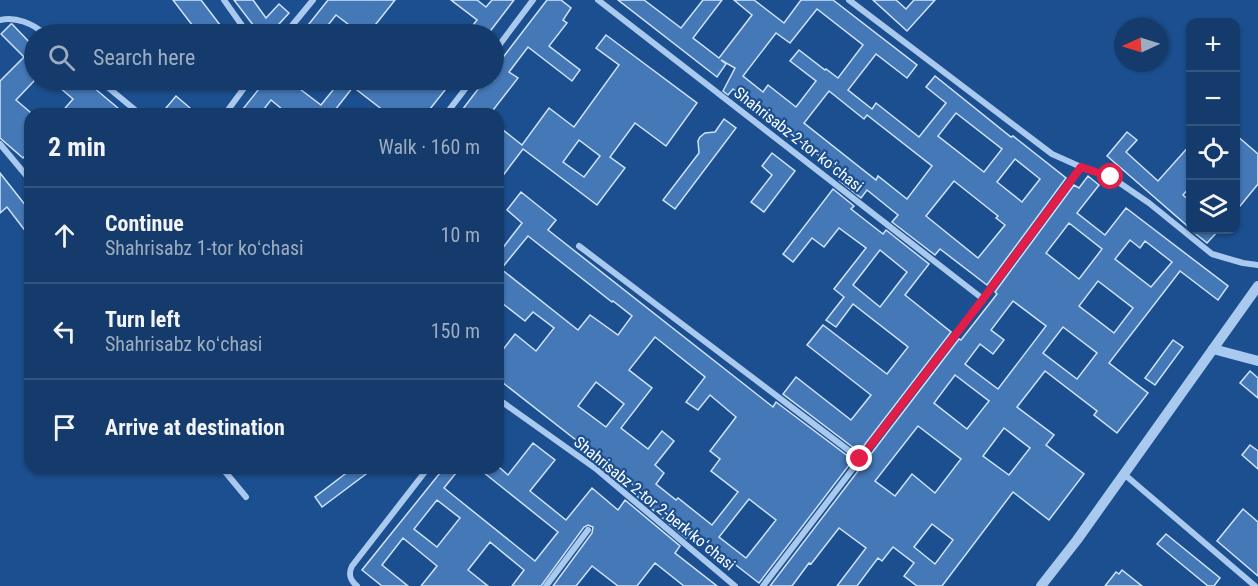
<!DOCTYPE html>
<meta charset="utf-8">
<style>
body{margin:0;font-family:"Roboto Condensed",sans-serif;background:#214673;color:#f1f3f6}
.controls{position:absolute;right:18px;top:18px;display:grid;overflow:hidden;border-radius:12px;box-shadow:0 2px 4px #0004}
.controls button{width:54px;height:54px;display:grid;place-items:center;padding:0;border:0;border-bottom:2px solid #33557e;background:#143b6b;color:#f1f3f6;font:30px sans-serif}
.compass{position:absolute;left:1114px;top:18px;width:54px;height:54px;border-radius:50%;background:#143b6b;box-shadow:0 2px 4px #0004;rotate:266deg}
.stop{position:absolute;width:18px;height:18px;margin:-14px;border:4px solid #e11d48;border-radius:50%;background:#fff}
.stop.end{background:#e11d48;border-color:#fff;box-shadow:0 2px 6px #0008}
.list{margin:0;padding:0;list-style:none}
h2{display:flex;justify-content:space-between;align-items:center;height:78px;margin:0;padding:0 24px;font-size:26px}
h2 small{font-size:20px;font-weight:400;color:#9dadc1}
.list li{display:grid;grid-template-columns:39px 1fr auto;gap:18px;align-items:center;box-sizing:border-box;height:96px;padding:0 24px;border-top:2px solid #33557e}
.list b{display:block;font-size:22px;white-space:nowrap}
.list p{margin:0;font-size:20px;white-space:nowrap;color:#9dadc1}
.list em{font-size:20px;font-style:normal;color:#9dadc1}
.icon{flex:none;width:33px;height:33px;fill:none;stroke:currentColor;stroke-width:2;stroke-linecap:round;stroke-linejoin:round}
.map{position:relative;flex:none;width:1258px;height:586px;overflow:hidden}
.search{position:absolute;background:#143b6b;box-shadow:0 2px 4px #0004;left:24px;top:24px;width:480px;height:66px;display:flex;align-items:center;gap:15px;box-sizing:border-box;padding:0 21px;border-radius:33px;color:#9dadc1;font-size:22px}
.panel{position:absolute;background:#143b6b;box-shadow:0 2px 4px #0004;left:24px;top:108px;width:480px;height:366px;border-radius:18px}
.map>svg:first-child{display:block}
.building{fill:#4478b7;stroke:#cfe3fa;stroke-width:1.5;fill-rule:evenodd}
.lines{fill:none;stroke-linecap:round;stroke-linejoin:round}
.minor{stroke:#a9c9ee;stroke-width:6}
.tertiary{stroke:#a9c9ee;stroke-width:10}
.route{stroke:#e11d48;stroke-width:8}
.labels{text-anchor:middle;stroke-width:4.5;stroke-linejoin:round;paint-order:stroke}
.street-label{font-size:16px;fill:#fff;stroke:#1b4f8f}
</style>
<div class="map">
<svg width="1258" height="586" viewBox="0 0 1258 586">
<rect width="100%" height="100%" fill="#1b4f8f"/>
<g class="building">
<polygon points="173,0 201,0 227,34 199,34"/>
<polygon points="234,0 253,0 266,18 279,4 289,13 270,34 260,34"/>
<polygon points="328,0 395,0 368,34 361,34 336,15 321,34 301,34"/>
<polygon points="451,0 477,0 486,7 492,0 514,0 488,34 466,34 477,20"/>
<polygon points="547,0 561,0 571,8 563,20 567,23 549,46 580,70 572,81 528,47 509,72 518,78 490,114 459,114 485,80 494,80 494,69"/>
<path d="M618 0H644L681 28 703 0H722L693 38 719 58 752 15 734 0H754L784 23 801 0H833L917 65 907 78 876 54 848 90 872 109 876 103 919 137 946 103 926 87 935 76 1011 137 1013 136 1066 178 987 285 940 249 935 255 892 222 898 215 867 190 861 198 840 181 844 175 733 89 728 95 723 91 735 68 721 60 726 64 717 77ZM817 9 863 45 838 78 826 69 825 70 799 50 790 61 816 81 796 107 768 85 763 92 743 76 776 33 790 43ZM829 91 864 119 867 115 932 166 907 199 878 176 876 180 804 123ZM956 113 1002 149 984 172 938 136ZM1015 159 1040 179 1022 202 997 182ZM954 181 998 216 996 218 1005 225 978 258 926 216Z"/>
<polygon points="873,0 896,0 906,9 914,0 935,0 907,31"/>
<polygon points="11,24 12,24 34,47 34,81 16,100 30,112 30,150 23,158 0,138 0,81 24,57 1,34"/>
<path d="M606 35 697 103 666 146 635 123 610 157 625 168 597 205 523 149 498 182V126L522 145 549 108 574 127 619 65 596 48ZM579 140 600 156 584 177 563 162Z"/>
<polygon points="51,80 73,80 83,87 87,82 125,114 60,114 73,99"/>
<polygon points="266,80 288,80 321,105 341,80 453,80 426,114 388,114 353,87 332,114 288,114 271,100 260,114 239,114"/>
<polygon points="176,96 197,114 161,114"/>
<polygon points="724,119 736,128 675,209 663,200 699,153 698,141 700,137 705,133 715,132"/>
<polygon points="1127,132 1137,140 1126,152 1158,181 1191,144 1191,186 1183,195 1191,202 1191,229 1107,156"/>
<polygon points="1236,135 1258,154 1258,184 1236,211"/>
<polygon points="772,153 795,171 764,212 751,202 772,175 762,166"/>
<polygon points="0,173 30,211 30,237 7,207 0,213"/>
<path d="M1088 176 1099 185 1077 213 1105 235 1126 208 1228 286 1218 300 1180 271 1109 363 1148 393 1117 433 1094 415 1097 411 1045 371 1017 407 1054 435 1046 445 1084 474 1049 520 1013 492 942 586H917L904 576 914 563 893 547 882 561 878 558 857 586H837L866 548 839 528 811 564 809 563 792 586H770L959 339 961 340 997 294 995 292 1074 185 1079 188ZM1069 223 1102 249 1079 279 1046 253ZM1130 240 1140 248 1145 241 1172 262 1151 287 1115 259ZM1098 281 1133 308 1114 333 1079 306ZM1013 301 1046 326 998 389 965 364 980 344 993 354 1004 340 991 330ZM1063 327 1097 353 1077 379 1043 353ZM955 375 989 401 967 429 934 403ZM918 426 961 459 935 493 912 474 895 496 875 481ZM1004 428 1030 448 1009 475 983 456ZM932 524 953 540 935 564 914 547Z"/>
<path d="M833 189 854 206 851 209 883 234 886 230 929 264 905 295 951 332 859 452 783 394 796 377 851 420 871 395 807 345 823 325 887 374 908 347 853 304 836 327 826 320 844 297 834 289 866 248 839 228 824 247 812 238 793 262 783 254ZM880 250 907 272 880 307 853 285Z"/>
<path d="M521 192 556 220 548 230 773 407 776 402 853 460 759 583 692 531 686 538 632 492 636 487 498 379V356L515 334 536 351 554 328 533 312 525 321 498 300V254L522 223 507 210ZM528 236 612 302 613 301 632 316 618 335 590 315 578 330 501 269ZM655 337 705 377 686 402 698 410 710 395 736 417 710 451 720 459 711 471 738 492 712 525 678 498 676 500 656 484 664 473 655 465 674 441 662 431 648 449 621 428 652 388 629 370ZM596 382 624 404 606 427 578 406ZM749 499 776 520 746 558 719 537Z"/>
<polygon points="1191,230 1219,230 1207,243"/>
<polygon points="1173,340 1183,347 1155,385 1145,378"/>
<polygon points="1250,371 1258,378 1258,398 1240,383"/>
<path d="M533 443 555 460 530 491 566 520 592 488 618 510 625 500 680 546 675 553 717 586H684L655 563 637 586H618L592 566 576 586H553L592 533 593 527 588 525 584 527 541 586H512L524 570 490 542 468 570 488 586H421L437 566 403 538 382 565 408 586H382L362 570 444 468H460L444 488 535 561 558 532 478 468H500L508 475ZM437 500 460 518 437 547 414 529Z"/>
<polygon points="1250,445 1258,451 1258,469 1242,455"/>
<polygon points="353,468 374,468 322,507 315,497"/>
<polygon points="1243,509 1258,522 1258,576 1217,541"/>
<polygon points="1166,534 1220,578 1214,586 1208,586 1157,544"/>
<polygon points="1122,570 1142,586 1105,586 1116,572 1119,574"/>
</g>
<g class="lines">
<g class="minor">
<polyline points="224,0 248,34"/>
<polyline points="598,0 983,299"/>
<polyline points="849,0 1052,154 1081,167 1111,177 1149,203 1212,254 1243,263 1258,265"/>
<path d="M0 20C16 16 33 24 45 34"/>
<polyline points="285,34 313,0"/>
<polyline points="494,52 533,0"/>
<polyline points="99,80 140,114"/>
<polyline points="225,114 250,80"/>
<polyline points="446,114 472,80"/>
<polyline points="0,144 30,180"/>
<polyline points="579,246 860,459"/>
<polyline points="498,399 595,468 735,586"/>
<polyline points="222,468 246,497"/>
<polyline points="1124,474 1255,586"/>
<path d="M357 586C350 580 348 574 352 566L428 468"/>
<polyline points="546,586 588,530"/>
<polyline points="763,586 983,299 1081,167"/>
</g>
<g class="tertiary">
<polyline points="1213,349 1258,361"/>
<polyline points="1041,586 1077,540 1258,286"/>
</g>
</g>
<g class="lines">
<polyline class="route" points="860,459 983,299 1081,167 1111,177"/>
</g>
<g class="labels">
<g class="street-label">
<text transform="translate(799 139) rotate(38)" y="6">Shahrisabz 2-tor koʻchasi</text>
<text transform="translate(655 503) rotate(39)" y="6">Shahrisabz 2-tor 2-berk koʻchasi</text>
</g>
</g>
</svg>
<div class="controls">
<button>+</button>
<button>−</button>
<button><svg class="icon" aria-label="locate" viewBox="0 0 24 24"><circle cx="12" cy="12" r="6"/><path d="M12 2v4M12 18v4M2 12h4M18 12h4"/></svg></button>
<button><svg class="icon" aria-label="layers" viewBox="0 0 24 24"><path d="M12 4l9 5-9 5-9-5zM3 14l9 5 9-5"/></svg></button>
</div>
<svg class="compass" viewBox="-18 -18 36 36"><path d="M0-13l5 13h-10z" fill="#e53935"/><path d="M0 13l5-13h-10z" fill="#9dadc1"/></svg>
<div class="stop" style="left:1111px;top:177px"></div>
<div class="stop end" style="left:860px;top:459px"></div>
<div class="search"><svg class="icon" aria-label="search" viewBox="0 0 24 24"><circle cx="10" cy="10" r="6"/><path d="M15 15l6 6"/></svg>Search here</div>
<section class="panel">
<h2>2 min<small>Walk · 160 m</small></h2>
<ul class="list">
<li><svg class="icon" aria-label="ahead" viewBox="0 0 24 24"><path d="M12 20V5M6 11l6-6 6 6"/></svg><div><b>Continue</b><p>Shahrisabz 1-tor koʻchasi</p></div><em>10 m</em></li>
<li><svg class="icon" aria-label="left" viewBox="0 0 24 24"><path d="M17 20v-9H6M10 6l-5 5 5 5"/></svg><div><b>Turn left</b><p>Shahrisabz koʻchasi</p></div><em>150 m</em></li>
<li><svg class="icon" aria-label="arrive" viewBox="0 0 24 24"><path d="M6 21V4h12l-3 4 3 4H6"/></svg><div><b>Arrive at destination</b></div></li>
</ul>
</section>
</div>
